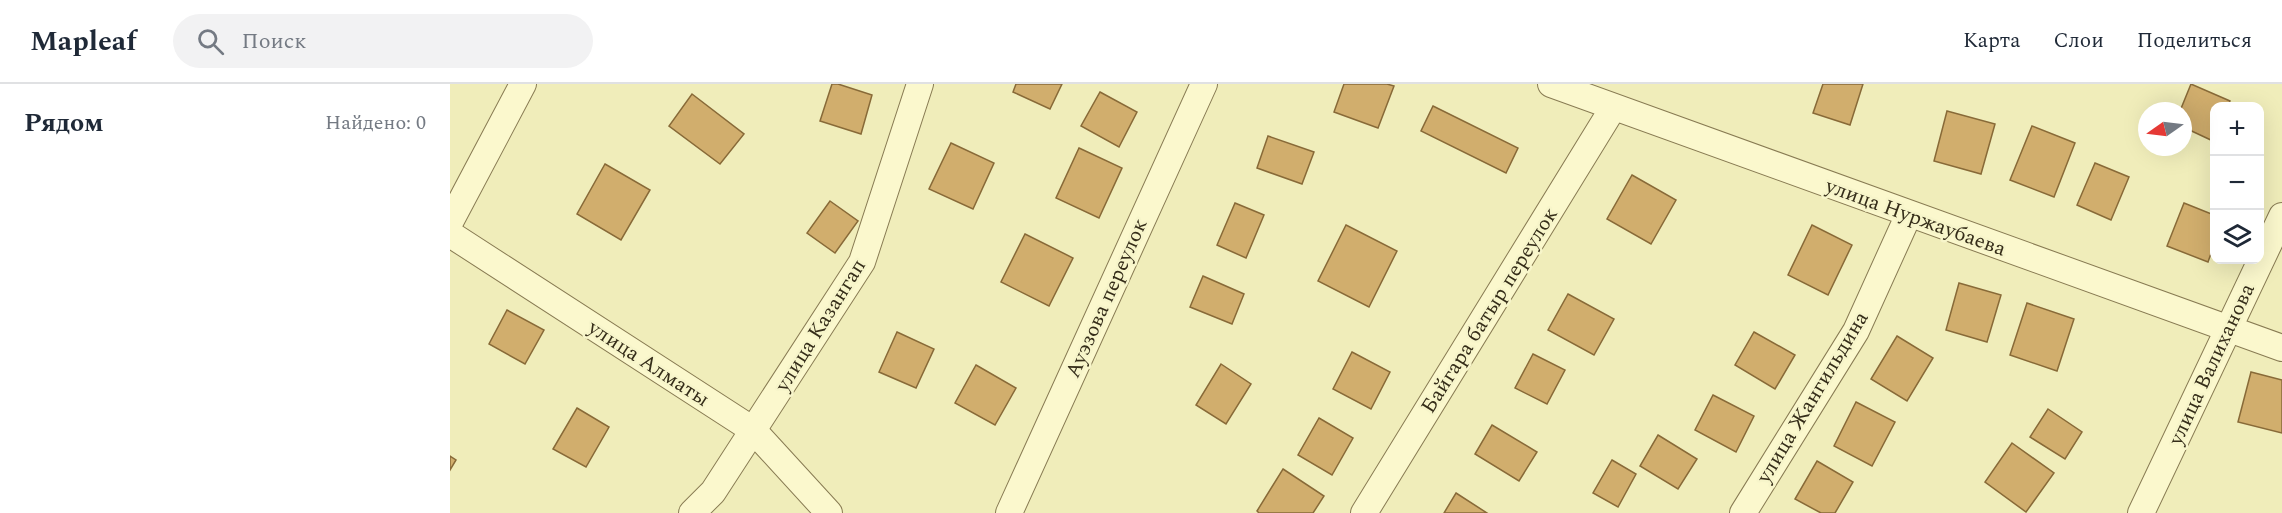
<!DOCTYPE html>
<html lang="ru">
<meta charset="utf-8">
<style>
body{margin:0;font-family:Spectral,serif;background:#f2f2f3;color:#1f2937}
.controls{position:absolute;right:18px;top:18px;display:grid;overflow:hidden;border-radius:12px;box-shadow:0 6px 24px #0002}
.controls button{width:54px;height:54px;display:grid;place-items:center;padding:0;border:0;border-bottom:2px solid #e0e1e3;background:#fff;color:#1f2937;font:30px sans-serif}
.compass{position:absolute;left:1688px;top:18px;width:54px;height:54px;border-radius:50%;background:#fff;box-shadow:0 6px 24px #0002;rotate:256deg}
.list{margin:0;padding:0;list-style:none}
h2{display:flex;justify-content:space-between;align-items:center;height:78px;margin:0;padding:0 24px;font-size:26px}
h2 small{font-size:20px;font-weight:400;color:#747a83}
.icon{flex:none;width:33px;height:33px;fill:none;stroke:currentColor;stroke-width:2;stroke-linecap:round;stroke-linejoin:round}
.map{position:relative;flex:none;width:1832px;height:429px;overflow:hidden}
header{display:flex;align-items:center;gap:36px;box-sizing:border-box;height:84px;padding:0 30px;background:#fff;border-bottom:2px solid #e0e1e3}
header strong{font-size:28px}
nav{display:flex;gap:33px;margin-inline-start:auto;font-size:21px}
.search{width:420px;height:54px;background:#f2f2f3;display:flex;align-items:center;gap:15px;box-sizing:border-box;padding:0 21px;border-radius:33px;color:#747a83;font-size:22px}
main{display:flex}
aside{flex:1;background:#fff}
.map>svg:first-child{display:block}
.building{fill:#d1ae6d;stroke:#886a38;stroke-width:1.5}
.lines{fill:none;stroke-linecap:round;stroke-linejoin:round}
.minor-casing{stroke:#887b53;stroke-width:28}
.minor{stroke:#fbf8cd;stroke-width:26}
.labels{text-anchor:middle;stroke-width:5;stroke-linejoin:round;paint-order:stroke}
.street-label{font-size:21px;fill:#352d19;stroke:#f7f5ca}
</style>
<header>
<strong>Mapleaf</strong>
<div class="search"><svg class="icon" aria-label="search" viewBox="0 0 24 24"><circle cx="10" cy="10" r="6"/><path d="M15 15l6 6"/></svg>Поиск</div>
<nav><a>Карта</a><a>Слои</a><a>Поделиться</a></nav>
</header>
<main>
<aside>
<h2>Рядом<small>Найдено: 0</small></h2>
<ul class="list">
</ul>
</aside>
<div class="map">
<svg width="1832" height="429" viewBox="0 0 1832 429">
<rect width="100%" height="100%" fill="#f0edba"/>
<g class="building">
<polygon points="382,0 388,0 422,11 411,50 370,37"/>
<polygon points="566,0 612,0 600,25 563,8"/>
<polygon points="894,0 937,0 944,2 928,44 884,28"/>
<polygon points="1373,0 1413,0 1400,41 1363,29"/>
<polygon points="1741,0 1780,17 1778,22 1764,22 1763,57 1733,43 1733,27 1730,27"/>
<polygon points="650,8 687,28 669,63 631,42"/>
<polygon points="242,10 294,50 270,80 219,42"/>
<polygon points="983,22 1068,64 1056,89 971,47"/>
<polygon points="1497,27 1545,40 1531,90 1484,77"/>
<polygon points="1582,42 1625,59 1604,113 1560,96"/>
<polygon points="818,52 864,68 852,100 807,84"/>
<polygon points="501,59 544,79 523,125 479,105"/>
<polygon points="629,64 672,84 649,134 606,114"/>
<polygon points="1645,79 1679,93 1661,136 1627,121"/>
<polygon points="155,80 200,106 171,156 127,130"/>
<polygon points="1182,91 1226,116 1201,160 1157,135"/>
<polygon points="380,117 408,137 385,169 357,149"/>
<polygon points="785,119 814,131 796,174 767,161"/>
<polygon points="1734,119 1764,131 1764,161 1758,178 1717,162"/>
<polygon points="896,141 947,167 919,223 868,197"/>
<polygon points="1362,141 1402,161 1378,211 1338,191"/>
<polygon points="575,150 623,174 599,222 551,198"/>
<polygon points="753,192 794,210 782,240 740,223"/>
<polygon points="1509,199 1551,211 1537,258 1496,246"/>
<polygon points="1118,210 1164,235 1144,271 1098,246"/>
<polygon points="1577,219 1624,235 1607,287 1560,271"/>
<polygon points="57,226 94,246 75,280 39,260"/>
<polygon points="447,248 484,265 466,304 429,288"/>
<polygon points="1304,248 1345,271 1325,305 1285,281"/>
<polygon points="1447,252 1483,274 1457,317 1421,295"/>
<polygon points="902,268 940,288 921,325 883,305"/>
<polygon points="1083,270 1115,286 1097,320 1065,304"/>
<polygon points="771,280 801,300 776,340 746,321"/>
<polygon points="526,281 566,304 545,341 505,319"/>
<polygon points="1801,288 1832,296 1832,349 1788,338"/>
<polygon points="1263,311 1304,332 1286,368 1245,346"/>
<polygon points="1406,318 1445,338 1422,382 1384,362"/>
<polygon points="127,324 159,343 136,383 103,365"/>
<polygon points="1598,325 1632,348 1615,375 1580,353"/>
<polygon points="869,334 903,354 882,391 848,371"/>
<polygon points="1042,341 1087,368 1069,397 1025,370"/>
<polygon points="1208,351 1247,375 1228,405 1190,382"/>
<polygon points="1562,359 1604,389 1576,428 1535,398"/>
<polygon points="0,372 6,376 0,386"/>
<polygon points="1162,376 1186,390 1168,423 1143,409"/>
<polygon points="1367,377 1403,398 1385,429 1371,429 1345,415"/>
<polygon points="833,385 874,412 863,429 809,429 807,427"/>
<polygon points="1006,409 1037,429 994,429"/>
</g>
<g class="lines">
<defs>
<g id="minor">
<polyline points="1101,0 1832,264"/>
<polyline points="0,138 73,0"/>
<polyline points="0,150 303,346 379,429"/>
<polyline points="242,429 263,408 412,178 470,0"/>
<polyline points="559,429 754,0"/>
<polyline points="914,429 1163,24"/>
<polyline points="1293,429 1406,247 1459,130"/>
<polyline points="1691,429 1832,132"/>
</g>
</defs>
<use href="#minor" class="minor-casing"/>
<use href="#minor" class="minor"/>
</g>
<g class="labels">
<g class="street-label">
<text transform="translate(1466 133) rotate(20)" y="7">улица Нуржаубаева</text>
<text transform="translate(656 214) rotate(-66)" y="7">Ауэзова переулок</text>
<text transform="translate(1039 226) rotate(-58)" y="7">Байгара батыр переулок</text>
<text transform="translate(370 241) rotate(-58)" y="7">улица Казангап</text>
<text transform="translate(199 279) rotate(33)" y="7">улица Алматы</text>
<text transform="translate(1761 280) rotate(-65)" y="7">улица Валиханова</text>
<text transform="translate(1362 313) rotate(-59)" y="7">улица Жангильдина</text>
</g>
</g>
</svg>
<div class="controls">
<button>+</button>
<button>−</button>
<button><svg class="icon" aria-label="layers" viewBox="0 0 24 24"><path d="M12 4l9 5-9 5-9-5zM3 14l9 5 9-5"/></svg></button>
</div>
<svg class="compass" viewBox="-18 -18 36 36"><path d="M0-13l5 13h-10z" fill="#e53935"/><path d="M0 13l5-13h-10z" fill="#747a83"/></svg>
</div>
</main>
